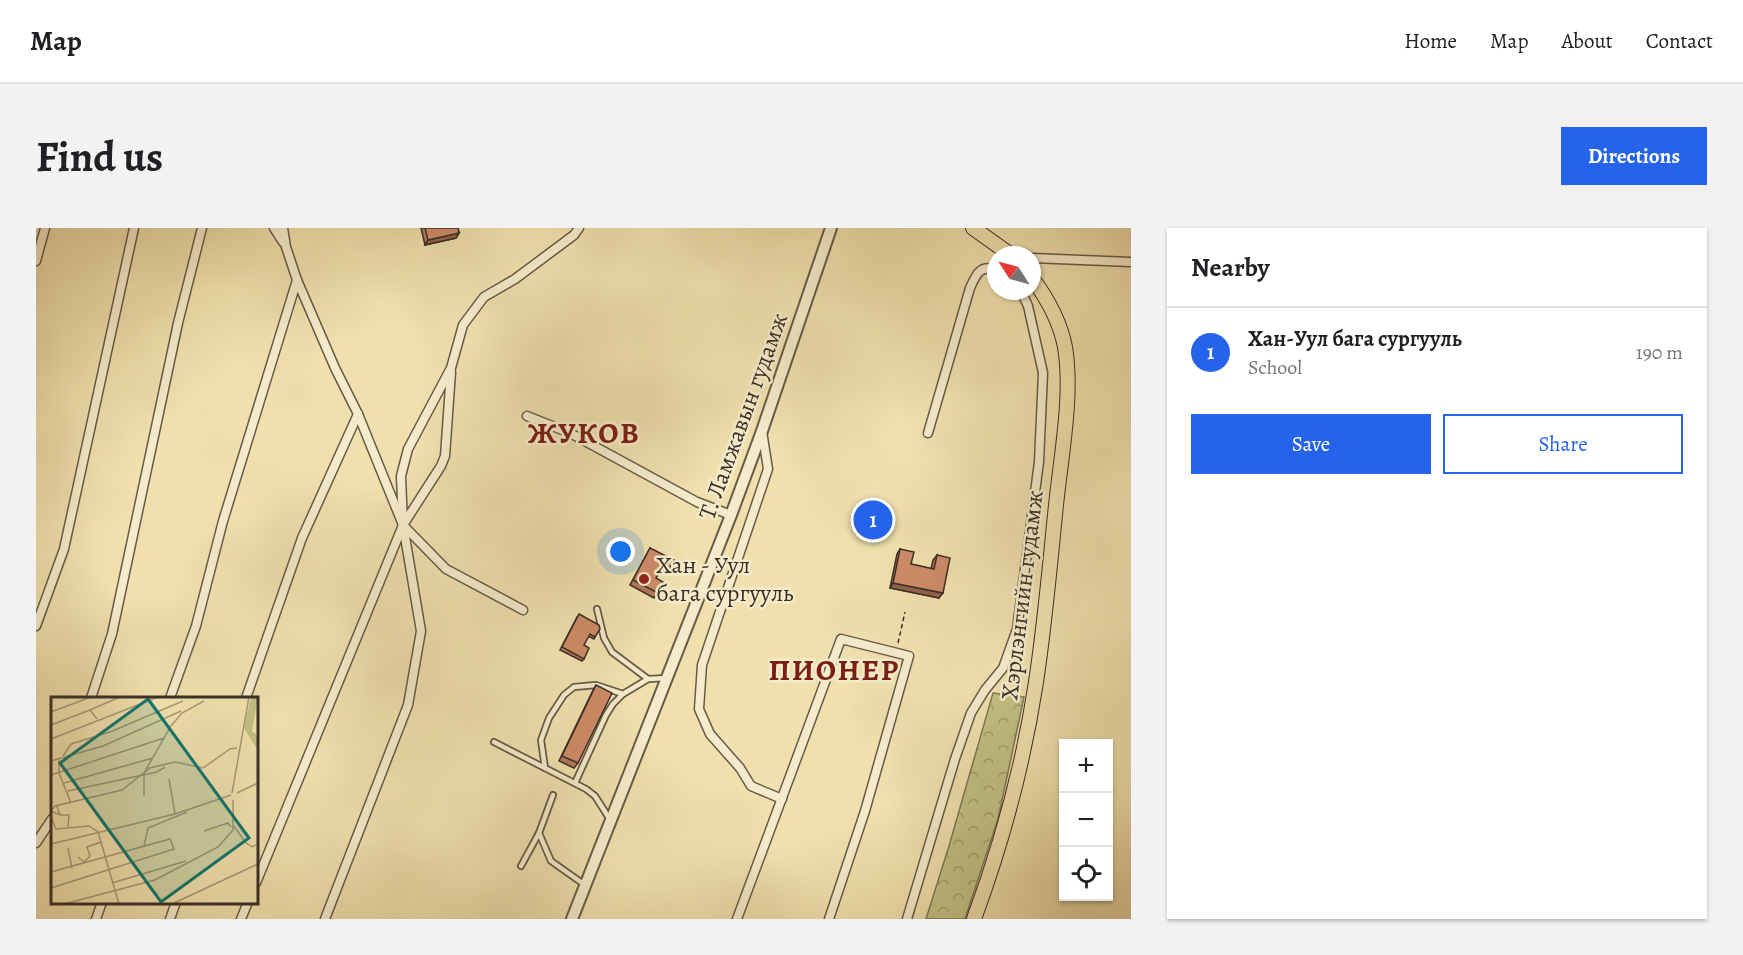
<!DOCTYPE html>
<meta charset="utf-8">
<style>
body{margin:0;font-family:Alegreya,serif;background:#f2f2f2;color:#202124}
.controls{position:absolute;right:18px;bottom:18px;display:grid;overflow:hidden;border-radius:0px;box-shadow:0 2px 4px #0004}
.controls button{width:54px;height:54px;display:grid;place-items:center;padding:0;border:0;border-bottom:2px solid #e0e0e0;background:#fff;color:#202124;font:30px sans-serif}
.compass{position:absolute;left:951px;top:18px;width:54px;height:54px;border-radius:50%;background:#fff;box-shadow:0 2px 4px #0004;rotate:306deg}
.you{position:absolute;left:585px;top:324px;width:21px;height:21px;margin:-15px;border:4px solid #fff;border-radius:50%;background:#1a73e8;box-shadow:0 0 0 9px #1a73e833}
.badge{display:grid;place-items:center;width:39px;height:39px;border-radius:50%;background:#2563eb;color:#fff;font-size:20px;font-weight:700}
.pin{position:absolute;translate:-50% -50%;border:3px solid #fff;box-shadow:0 2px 6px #0006}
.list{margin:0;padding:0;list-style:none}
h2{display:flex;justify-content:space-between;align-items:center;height:78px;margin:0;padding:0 24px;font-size:26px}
h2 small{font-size:20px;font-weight:400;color:#757577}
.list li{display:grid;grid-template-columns:39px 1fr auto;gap:18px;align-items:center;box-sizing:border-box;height:90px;padding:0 24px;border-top:2px solid #e0e0e0}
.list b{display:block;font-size:22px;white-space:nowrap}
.list p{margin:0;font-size:20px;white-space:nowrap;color:#757577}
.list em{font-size:20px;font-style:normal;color:#757577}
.actions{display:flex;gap:12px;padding:18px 24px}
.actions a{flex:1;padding:14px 0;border:2px solid #2563eb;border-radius:0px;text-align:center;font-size:21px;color:#2563eb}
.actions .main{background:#2563eb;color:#fff}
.icon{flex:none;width:33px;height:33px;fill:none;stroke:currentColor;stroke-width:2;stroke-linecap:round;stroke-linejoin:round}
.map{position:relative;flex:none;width:1095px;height:691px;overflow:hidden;border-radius:0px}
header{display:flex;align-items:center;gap:36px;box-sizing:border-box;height:84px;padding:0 30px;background:#fff;border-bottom:2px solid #e0e0e0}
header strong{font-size:28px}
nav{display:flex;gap:33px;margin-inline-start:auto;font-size:21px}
.intro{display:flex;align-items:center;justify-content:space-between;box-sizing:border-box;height:144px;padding:0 36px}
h1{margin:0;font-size:42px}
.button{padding:15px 27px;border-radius:0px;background:#2563eb;color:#fff;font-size:21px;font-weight:700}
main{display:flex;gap:36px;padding:0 36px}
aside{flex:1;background:#fff;border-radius:0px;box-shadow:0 2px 4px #0004}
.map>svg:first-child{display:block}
.park{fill:url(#park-crowns);stroke:#7e7855;stroke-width:1.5}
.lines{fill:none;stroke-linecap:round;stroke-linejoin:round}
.service-casing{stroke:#675b48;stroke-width:8}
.minor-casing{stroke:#675b48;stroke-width:11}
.tertiary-casing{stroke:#675b48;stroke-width:14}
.trunk-casing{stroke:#3a2f26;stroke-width:16}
.path{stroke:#3a2f26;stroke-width:1.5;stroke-dasharray:4.5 3;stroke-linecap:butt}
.service{stroke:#f5ebca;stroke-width:4.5}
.minor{stroke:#f5ebca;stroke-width:8}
.tertiary{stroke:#f5ebca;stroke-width:10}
.trunk{stroke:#efe0ad;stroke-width:14}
.wall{fill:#b17859;stroke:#3a2f26;stroke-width:1.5}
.shaded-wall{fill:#906149;stroke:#3a2f26;stroke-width:1.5}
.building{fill:#ce8b68;stroke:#3a2f26;stroke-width:1.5}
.poi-dot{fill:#8f2418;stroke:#f5ebca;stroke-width:2}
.labels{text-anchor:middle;stroke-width:5;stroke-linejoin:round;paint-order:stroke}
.street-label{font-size:24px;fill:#3a2f26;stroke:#f5ebca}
.poi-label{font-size:24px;fill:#3a2f26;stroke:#f5ebca;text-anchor:start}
.district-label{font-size:30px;font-weight:bold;letter-spacing:1.5px;fill:#7a1f14;stroke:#f5ebca}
.inset-road{fill:none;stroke:#a79977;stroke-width:1.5}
.view{fill:#0f766e;fill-opacity:0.15;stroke:#0f766e;stroke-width:3}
.inset-edge{fill:none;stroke:#3a2f26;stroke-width:3}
</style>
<header>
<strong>Map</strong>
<nav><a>Home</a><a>Map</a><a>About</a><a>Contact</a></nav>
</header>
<div class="intro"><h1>Find us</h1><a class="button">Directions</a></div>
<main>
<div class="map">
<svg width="1095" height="691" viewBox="0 0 1095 691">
<defs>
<pattern id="park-crowns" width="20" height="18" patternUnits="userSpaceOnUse" patternTransform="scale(1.5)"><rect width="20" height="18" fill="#c1c084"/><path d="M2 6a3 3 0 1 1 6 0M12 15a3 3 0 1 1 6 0" fill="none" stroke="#9e9c6c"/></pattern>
</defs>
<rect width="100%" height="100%" fill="#efe0ad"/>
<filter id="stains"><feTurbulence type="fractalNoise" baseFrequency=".00333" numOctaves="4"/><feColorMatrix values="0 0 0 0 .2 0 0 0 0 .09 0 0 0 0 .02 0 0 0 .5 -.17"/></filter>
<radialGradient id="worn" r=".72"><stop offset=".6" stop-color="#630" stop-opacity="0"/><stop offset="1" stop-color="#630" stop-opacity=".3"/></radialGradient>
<polygon class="park" points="957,465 988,469 962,591 929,691 890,691 913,618"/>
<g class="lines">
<defs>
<g id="service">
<polyline points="561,381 568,410 576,424 612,451"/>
<polyline points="458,514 550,561 559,568 573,590"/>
<polyline points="509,540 505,512 513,490 528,467 538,459 560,457 587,466"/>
<polyline points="539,555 570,487 577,476 587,466 612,451 631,450"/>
<polyline points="503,605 515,633 549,657"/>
<polyline points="485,638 503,605 517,567"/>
</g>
<g id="minor">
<polyline points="238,0 247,14"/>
<polyline points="247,0 250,19 261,52 299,140 322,186 367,297 410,341 487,382"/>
<polyline points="996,30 1095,34"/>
<polyline points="0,33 9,0"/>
<polyline points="491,188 534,205 661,274 695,287"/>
<polyline points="726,203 732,241 666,437 663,481 674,506 704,540 715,558 746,571"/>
<path d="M892 205 934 60C940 47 944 36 960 42"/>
<polyline points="0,398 28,321 98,0"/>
<polyline points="55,470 76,406 142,95 166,0"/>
<polyline points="134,470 160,398 187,293 261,52"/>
<polyline points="210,470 266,310 322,186"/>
<polyline points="0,615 16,591"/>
<polyline points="220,655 367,297 405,238 409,228 415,144"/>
<polyline points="60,691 66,674"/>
<polyline points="134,691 140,674"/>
<polyline points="205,691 212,674"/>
<polyline points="289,691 372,477 385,403 367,297 365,248 372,221 415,140 427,97 448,69 479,51 538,7 543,0"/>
<polyline points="701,691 805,411 873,428 829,583 793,691"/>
<polyline points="871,691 919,531 935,485 949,462 967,440 981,401 1003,234 1007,145 992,78 985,63"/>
</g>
<polyline id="tertiary" points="536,691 695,287 726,203 795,0"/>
<g id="trunk">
<polyline points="937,0 975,27"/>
<path d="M938 691C966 615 988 533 1000 454 1009 395 1014 336 1020 277 1025 228 1037 167 1029 119 1024 93 1011 70 996 50"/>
</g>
</defs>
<use href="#service" class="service-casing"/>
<use href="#minor" class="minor-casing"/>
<use href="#tertiary" class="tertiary-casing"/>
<use href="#trunk" class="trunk-casing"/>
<polyline class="path" points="862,415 869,384"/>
<use href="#service" class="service"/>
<use href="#minor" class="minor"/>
<use href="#tertiary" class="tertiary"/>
<use href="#trunk" class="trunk"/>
</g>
<g class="wall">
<polygon points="385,0 422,0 423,5 420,10 389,17"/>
<polygon points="614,320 633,341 630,346 624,343 620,350 622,365 618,370 594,357"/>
<polygon points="864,321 875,336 895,341 897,332 901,327 903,370 854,360 861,326"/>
<polygon points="541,389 559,409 558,411 552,408 548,417 548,431 546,433 524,422"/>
<polygon points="560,457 542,535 538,540 523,533 557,462"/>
</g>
<g class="shaded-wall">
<polygon points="423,5 420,10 389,17 392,12"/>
<polygon points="857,355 907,365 903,370 854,360"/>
</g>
<g class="building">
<polygon points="389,0 422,0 423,5 392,12"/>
<polygon points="614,320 638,332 633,341 626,337 620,350 627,354 622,365 597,352"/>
<polygon points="864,321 878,324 875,336 898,341 901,327 914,330 907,365 857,355"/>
<polygon points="543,386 563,397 564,401 559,409 554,406 548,417 553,420 548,431 526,419"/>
<polygon points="560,457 576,465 542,535 526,528"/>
</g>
<circle class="poi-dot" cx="608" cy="351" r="6"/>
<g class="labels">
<g class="street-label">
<text transform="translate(707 188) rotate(-70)" y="8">Т. Ламжавын гудамж</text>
<text transform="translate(986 367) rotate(-83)" y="8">Хэрлэнгийн гудамж</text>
</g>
<g class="poi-label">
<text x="620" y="345">Хан - Уул<tspan x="620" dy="28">бага сургууль</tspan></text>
</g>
<g class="district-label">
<text x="548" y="215">ЖУКОВ</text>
<text x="798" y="452">ПИОНЕР</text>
</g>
</g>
<g transform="translate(15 469)">
<rect width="207" height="207" fill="#efe0ad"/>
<path d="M200 0H207L201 34 207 39V54L193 31Z" fill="#c1c084"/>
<path class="inset-road" d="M171 0H192M39 13 69 0M0 15 40 0M0 28 39 13 46 22M0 42 107 0M12 59 20 47 59 35 132 4M8 62V76L20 106M0 64 52 49 130 14M0 78 113 41M118 82 124 117M13 86 102 61M17 94 106 75 114 70M181 96 198 0M186 96 207 86M93 99V76L120 29 131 16 153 4M6 109 9 118H18L17 130M9 118 0 114 4 109 71 93 99 71 124 65 152 71 179 52 186 51M0 120 5 132 38 129 47 135 68 207M183 129 194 145 201 150 207 147M153 134 177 126 180 130M0 147 124 117 180 98M93 149 97 131 136 115M17 151 21 171M27 160 33 165 39 159 36 150 50 145M0 175 119 142 123 152 0 191M61 186 135 164M13 207 104 183 167 150 182 133V103M121 207 207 167"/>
<path class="view" d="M97 2 198 141 110 205 9 66Z"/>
<rect width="207" height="207" class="inset-edge"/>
</g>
<rect width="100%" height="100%" filter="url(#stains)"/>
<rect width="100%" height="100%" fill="url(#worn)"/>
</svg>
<div class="controls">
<button>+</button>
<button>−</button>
<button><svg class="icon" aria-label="locate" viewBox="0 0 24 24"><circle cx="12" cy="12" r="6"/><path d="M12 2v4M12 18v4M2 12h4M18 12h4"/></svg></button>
</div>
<svg class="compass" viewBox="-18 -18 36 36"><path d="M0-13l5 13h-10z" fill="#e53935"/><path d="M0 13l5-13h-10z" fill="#757577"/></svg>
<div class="you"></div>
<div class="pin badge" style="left:837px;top:292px">1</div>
</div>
<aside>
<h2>Nearby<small></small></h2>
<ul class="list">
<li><span class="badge">1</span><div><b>Хан-Уул бага сургууль</b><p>School</p></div><em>190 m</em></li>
</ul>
<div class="actions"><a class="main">Save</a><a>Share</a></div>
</aside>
</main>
